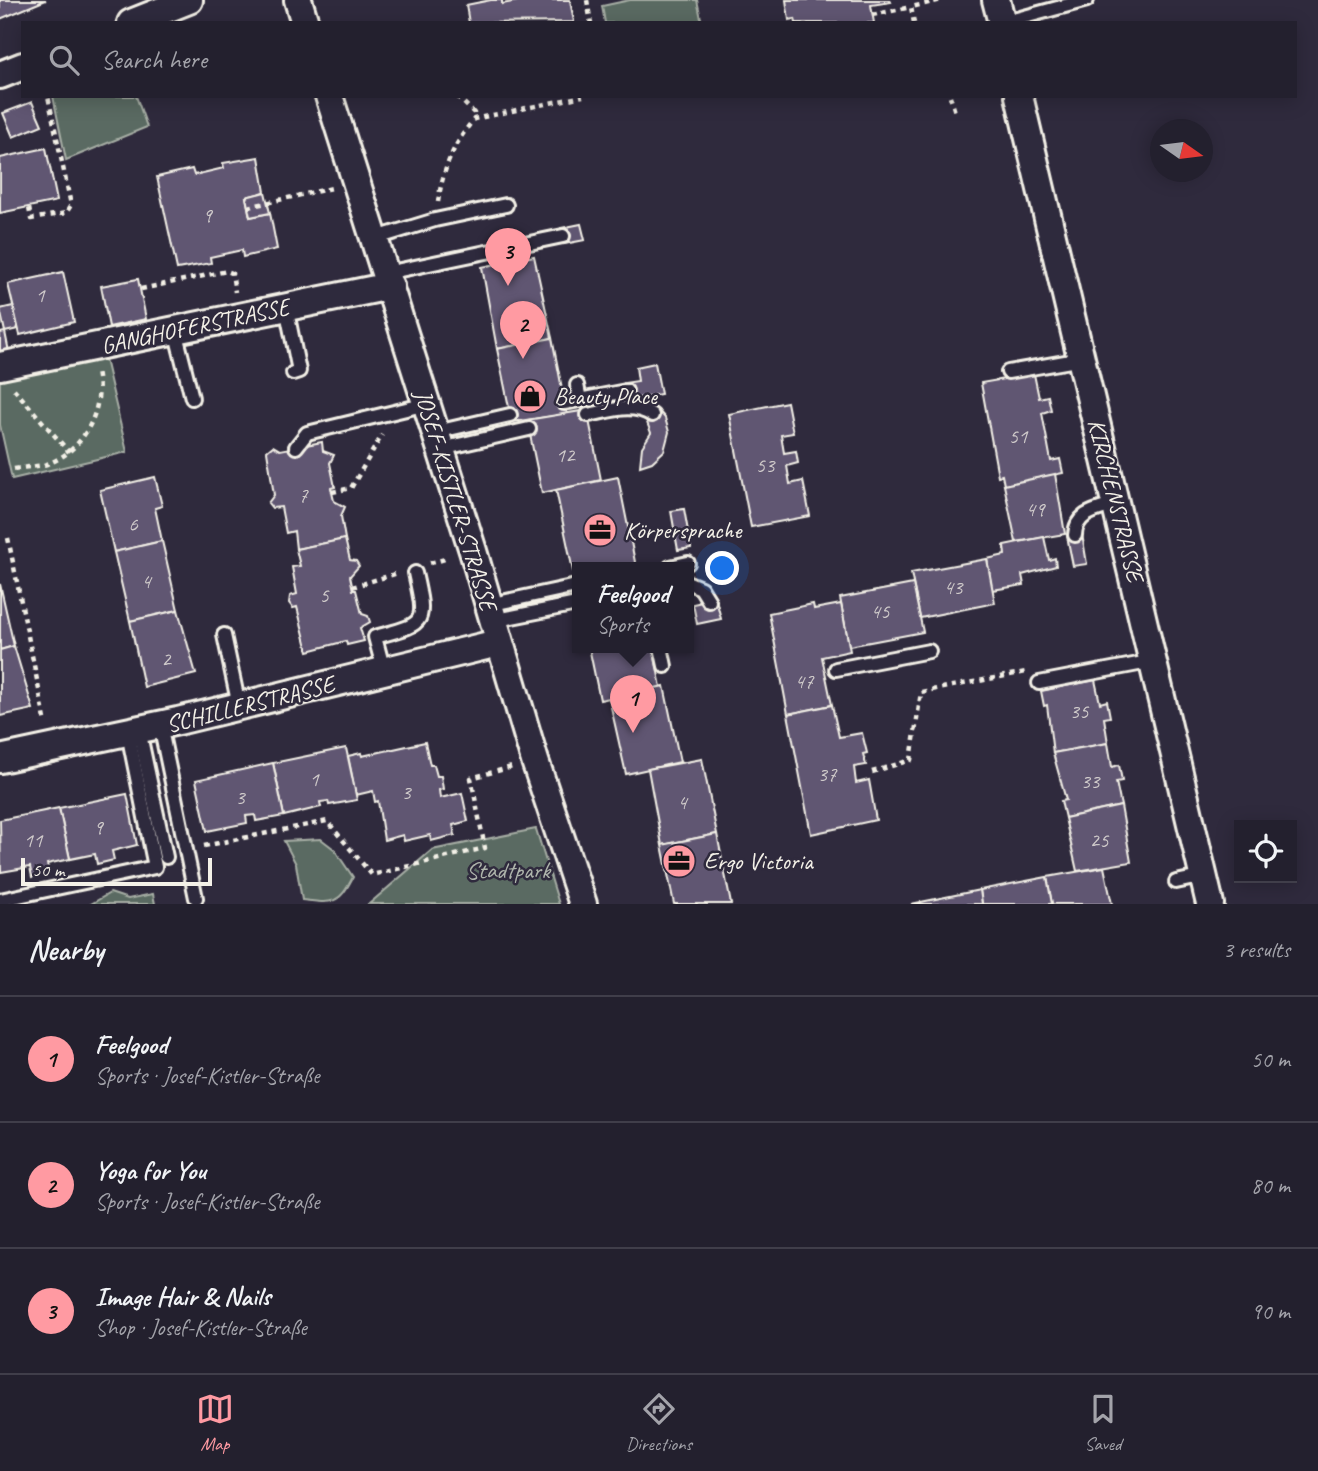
<!DOCTYPE html>
<meta charset="utf-8">
<style>
body{margin:0;font-family:Caveat,sans-serif;background:#2b2836;color:#f1f3f6}
.controls{position:absolute;right:21px;bottom:21px;display:grid;overflow:hidden;border-radius:0px;box-shadow:0 4px 18px #0003}
.controls button{width:63px;height:63px;display:grid;place-items:center;padding:0;border:0;border-bottom:2px solid #403e4a;background:#23202e;color:#f1f3f6;font:35px sans-serif}
.compass{position:absolute;left:1150px;top:119px;width:63px;height:63px;border-radius:50%;background:#23202e;box-shadow:0 4px 18px #0003;rotate:104deg}
.scale{position:absolute;left:21px;bottom:18px;width:191px;box-sizing:border-box;padding-left:7px;border:4px solid #f4f1e8;border-top:0;font-size:19px;line-height:24px;white-space:nowrap;color:#f4f1e8;-webkit-text-stroke:5px #2f2a3d;paint-order:stroke}
.you{position:absolute;left:723px;top:569px;width:24px;height:24px;margin:-18px;border:5px solid #fff;border-radius:50%;background:#1a73e8;box-shadow:0 0 0 10px #1a73e833}
.badge{display:grid;place-items:center;width:46px;height:46px;border-radius:50%;background:#ff9aa2;color:#111;font-size:23px;font-weight:700}
.pin{position:absolute;translate:-50% -58px;filter:drop-shadow(0 2px 4px #0008)}
.pin::after{content:'';position:absolute;top:37px;width:24px;height:21px;background:inherit;clip-path:polygon(0 0,100% 0,50% 100%)}
.popup{position:absolute;left:572px;top:562px;width:122px;height:91px;box-sizing:border-box;display:grid;place-content:center;border-radius:0px;background:#23202e;filter:drop-shadow(0 2px 5px #0005);font-size:23px;white-space:nowrap;color:#a3a3aa}
.popup b{font-size:26px;color:#f1f3f6}
.popup::after{content:'';position:absolute;left:50%;top:100%;margin-left:-14px;border:14px solid transparent;border-top-color:#23202e}
.list{margin:0;padding:0;list-style:none}
h2{display:flex;justify-content:space-between;align-items:center;height:91px;margin:0;padding:0 28px;font-size:30px}
h2 small{font-size:23px;font-weight:400;color:#a3a3aa}
.list li{display:grid;grid-template-columns:46px 1fr auto;gap:21px;align-items:center;box-sizing:border-box;height:126px;padding:0 28px;border-top:2px solid #403e4a}
.list b{display:block;font-size:26px;white-space:nowrap}
.list p{margin:0;font-size:23px;white-space:nowrap;color:#a3a3aa}
.list em{font-size:23px;font-style:normal;color:#a3a3aa}
.icon{flex:none;width:38px;height:38px;fill:none;stroke:currentColor;stroke-width:2;stroke-linecap:round;stroke-linejoin:round}
.map{position:relative;flex:none;width:1318px;height:904px;overflow:hidden}
.search{position:absolute;background:#23202e;box-shadow:0 4px 18px #0003;left:21px;right:21px;top:21px;height:77px;display:flex;align-items:center;gap:18px;box-sizing:border-box;padding:0 24px;border-radius:0px;color:#a3a3aa;font-size:26px}
.sheet{height:469px;background:#23202e}
nav{display:flex;justify-content:space-around;align-items:center;box-sizing:border-box;height:98px;border-top:2px solid #403e4a;background:#23202e;font-size:19px;color:#a3a3aa}
nav a{display:grid;justify-items:center;gap:4px}
nav .on{color:#ff9aa2}
.map>svg:first-child{display:block}
.green{fill:#5a6b62;stroke:#a7aea5;stroke-width:2}
.building{fill:#605672;stroke:#f4f1e8;stroke-width:2}
.lines{fill:none;stroke-linecap:round;stroke-linejoin:round}
.service-casing{stroke:#f4f1e8;stroke-width:18}
.minor-casing{stroke:#f4f1e8;stroke-width:32}
.path{stroke:#f4f1e8;stroke-width:4.5;stroke-dasharray:5 5;stroke-linecap:butt}
.service{stroke:#2f2a3d;stroke-width:12}
.minor{stroke:#2f2a3d;stroke-width:26}
.labels{text-anchor:middle;stroke-width:5;stroke-linejoin:round;paint-order:stroke}
.number-label{font-size:21px;fill:#cfcaca}
.street-label{font-size:24px;fill:#f4f1e8;stroke:#2f2a3d}
.poi-label{font-size:24px;fill:#f4f1e8;stroke:#2f2a3d;text-anchor:start}
.park-label{font-size:24px;fill:#afb5ac;stroke:#2f2a3d}
</style>
<div class="map">
<svg width="1318" height="904" viewBox="0 0 1318 904">
<rect width="100%" height="100%" fill="#2f2a3d"/>
<filter id="ink" filterUnits="userSpaceOnUse"><feTurbulence type="fractalNoise" baseFrequency=".0143" numOctaves="2"/><feDisplacementMap in="SourceGraphic" scale="14" xChannelSelector="R" yChannelSelector="G"/><feConvolveMatrix kernelMatrix="1 2 1 2 8 2 1 2 1" color-interpolation-filters="sRGB"/></filter>
<g filter="url(#ink)">
<g class="green">
<polygon points="630,0 697,0 702,23 605,23 602,6"/>
<polygon points="53,96 136,96 147,127 66,160"/>
<polygon points="104,355 127,452 12,479 0,425 0,379"/>
<polygon points="536,829 559,904 369,904 432,850"/>
<path d="M321 839 334 849 353 877C339 904 334 904 302 900L296 864 284 841Z"/>
<polygon points="110,893 128,899 153,894 155,904 91,904"/>
</g>
<g class="building">
<polygon points="0,0 46,0 0,19"/>
<polygon points="491,0 502,0 502,4 523,0 570,0 574,22 469,23 466,5"/>
<polygon points="786,0 890,0 891,2 871,5 874,23 796,23 795,19 789,20"/>
<polygon points="32,102 42,125 13,137 3,113"/>
<polygon points="46,148 57,201 0,213 0,158"/>
<polygon points="259,157 265,192 246,197 250,217 270,213 277,249 243,257 242,250 210,257 211,263 177,269 157,177 192,169 194,175 224,168 223,163"/>
<polygon points="265,192 270,213 250,217 246,197"/>
<polygon points="581,224 585,240 564,244 561,228"/>
<polygon points="534,256 552,338 497,349 482,267"/>
<polygon points="63,272 74,322 20,335 8,284"/>
<polygon points="138,279 146,319 109,327 101,286"/>
<polygon points="13,306 18,329 5,332 0,309"/>
<polygon points="5,332 9,352 0,354 0,333"/>
<polygon points="552,338 567,414 512,422 497,349"/>
<polygon points="655,363 661,394 627,400 624,383 638,381 636,367"/>
<polygon points="1034,374 1039,398 1048,396 1051,410 1042,413 1051,461 1060,459 1063,473 1004,485 1002,475 998,476 981,383"/>
<polygon points="787,402 793,433 781,435 784,453 796,451 798,463 787,466 790,484 803,481 810,516 751,527 729,414"/>
<polygon points="587,410 601,480 542,493 527,420"/>
<polygon points="658,410 665,418 669,432 664,451 652,462 640,466 642,447 651,433 646,420"/>
<polygon points="322,442 323,451 334,455 330,463 335,487 331,488 334,501 345,507 341,516 345,539 296,549 294,531 286,533 281,507 272,508 268,503 274,495 267,451 273,446 280,450"/>
<polygon points="1055,474 1065,534 1016,542 1004,485"/>
<polygon points="155,477 162,506 155,508 162,541 114,552 100,490"/>
<polygon points="618,477 636,567 577,567 577,590 556,490"/>
<polygon points="684,509 691,548 678,550 671,511"/>
<polygon points="1082,534 1087,564 1073,566 1067,536"/>
<polygon points="1044,537 1049,560 1055,558 1056,566 1022,575 1024,585 992,590 987,559 1005,555 1004,545"/>
<polygon points="345,539 350,560 356,561 359,566 350,576 353,590 356,590 362,614 368,616 370,622 360,628 364,641 347,645 346,641 308,651 297,607 293,608 289,603 290,596 297,594 292,567 300,566 296,549"/>
<polygon points="162,541 178,610 130,621 114,552"/>
<polygon points="987,559 995,603 920,618 911,573"/>
<polygon points="0,584 14,646 0,650"/>
<polygon points="913,584 923,632 849,646 840,598"/>
<polygon points="716,599 721,619 697,624 693,604"/>
<polygon points="813,604 814,609 841,604 850,651 822,657 832,705 788,714 769,613"/>
<polygon points="178,610 196,674 144,687 130,621"/>
<polygon points="14,646 33,709 0,716 0,650"/>
<polygon points="589,647 653,647 661,687 600,700"/>
<polygon points="1095,680 1100,703 1107,701 1110,717 1104,718 1108,743 1053,753 1047,705 1044,706 1041,691"/>
<polygon points="664,686 680,762 626,774 609,698"/>
<polygon points="832,705 839,737 862,733 867,753 863,754 866,765 854,767 856,783 869,780 876,820 811,834 788,714"/>
<polygon points="425,742 430,765 434,765 437,776 441,776 443,789 439,790 440,798 462,793 468,821 453,825 455,835 431,841 430,835 404,841 403,835 384,840 378,801 375,802 373,791 356,795 348,756 361,753 362,756"/>
<polygon points="1108,743 1112,767 1119,765 1122,781 1116,782 1121,806 1065,818 1061,801 1066,800 1053,753"/>
<polygon points="346,748 357,800 329,805 328,801 320,802 321,807 284,816 273,763"/>
<polygon points="702,759 717,834 662,845 648,769"/>
<polygon points="273,763 284,816 256,821 255,815 246,816 247,823 207,831 196,780"/>
<polygon points="127,794 137,845 112,851 114,860 97,864 95,854 70,859 59,808"/>
<polygon points="1121,806 1131,862 1077,871 1065,818"/>
<polygon points="59,808 70,859 47,864 49,873 32,877 30,867 1,872 0,820"/>
<polygon points="717,834 731,904 674,904 662,845"/>
<polygon points="1104,867 1112,904 1052,904 1047,877"/>
<polygon points="1047,877 1052,904 982,904 980,890"/>
<polygon points="980,890 982,904 911,904"/>
</g>
<g class="lines">
<defs>
<g id="service">
<polyline points="1002,23 1087,0"/>
<polyline points="376,238 435,220 506,205"/>
<polyline points="386,273 563,236"/>
<polyline points="286,307 299,371 293,373"/>
<polyline points="175,330 192,398"/>
<polyline points="1008,372 1082,359"/>
<polyline points="577,385 580,400"/>
<polyline points="564,403 626,391"/>
<path d="M588 415C611 411 631 402 652 415"/>
<polyline points="436,432 510,415"/>
<polyline points="296,447 307,433 427,404"/>
<polyline points="441,449 529,429"/>
<path d="M1075 535C1076 512 1098 510 1116 504"/>
<polyline points="670,567 688,563"/>
<polyline points="689,583 701,588 709,601"/>
<polyline points="488,605 576,586"/>
<polyline points="492,621 577,604"/>
<polyline points="224,635 239,706"/>
<polyline points="661,647 665,666"/>
<polyline points="836,669 929,651"/>
<path d="M384 671 375 637C425 623 427 626 415 573"/>
<polyline points="1039,683 1154,661"/>
<polyline points="160,725 196,898"/>
<polyline points="139,730 166,857"/>
<polyline points="1176,882 1204,876"/>
<polyline points="0,900 155,867 128,733"/>
</g>
<g id="minor">
<polyline points="298,0 305,23"/>
<polyline points="996,0 1002,23"/>
<polyline points="131,23 189,0"/>
<polyline points="0,75 23,66"/>
<polyline points="329,96 473,551 535,761 583,904"/>
<polyline points="1019,96 1210,904"/>
<polyline points="0,366 390,286"/>
<polyline points="0,759 178,721 498,643"/>
</g>
</defs>
<use href="#service" class="service-casing"/>
<use href="#minor" class="minor-casing"/>
<g class="path">
<polyline points="587,0 591,23"/>
<polyline points="872,15 911,7"/>
<polyline points="914,23 911,7 942,0"/>
<polyline points="457,96 474,113 474,119"/>
<polyline points="950,96 955,112"/>
<path d="M438 202C443 169 453 145 474 119L583 96"/>
<polyline points="248,207 332,188"/>
<polyline points="29,208 31,219 66,213 71,205 48,96"/>
<polyline points="141,289 227,271 232,273 235,292"/>
<polyline points="14,389 69,452"/>
<path d="M14 469C25 467 37 467 47 464 84 451 105 409 97 372"/>
<polyline points="332,492 351,488 382,435"/>
<polyline points="8,538 46,724"/>
<polyline points="430,563 449,558"/>
<polyline points="352,587 398,573"/>
<polyline points="872,772 911,760 921,692 1026,672"/>
<polyline points="204,846 327,821 372,875 485,848 471,778 512,767"/>
</g>
<use href="#service" class="service"/>
<use href="#minor" class="minor"/>
</g>
</g>
<defs>
<symbol id="shop-disc" viewBox="-11 -11 22 22"><circle r="9.5" fill="#ff9aa2" stroke="#2f2a3d"/><path d="M-5-2.5h2.3a2.7 3.5 0 0 1 5.4 0H5L5.5 6h-11ZM-1.5-2.5h3a1.5 2.3 0 0 0-3 0Z" fill="#111"/></symbol>
<symbol id="office-disc" viewBox="-11 -11 22 22"><circle r="9.5" fill="#ff9aa2" stroke="#2f2a3d"/><path d="M-6-3h4V-5.5h4V-3h4V5H-6ZM-1-4.5V-3h2v-1.5ZM-6 0V1H6V0Z" fill="#111"/></symbol>
</defs>
<g fill-rule="evenodd">
<use href="#shop-disc" x="511" y="377" width="38" height="38"/>
<use href="#office-disc" x="581" y="511" width="38" height="38"/>
<use href="#office-disc" x="660" y="842" width="38" height="38"/>
</g>
<g class="labels">
<g class="number-label">
<text x="207" y="222">9</text>
<text x="40" y="302">1</text>
<text x="1018" y="443">51</text>
<text x="565" y="462">12</text>
<text x="765" y="472">53</text>
<text x="303" y="502">7</text>
<text x="1035" y="516">49</text>
<text x="133" y="531">6</text>
<text x="146" y="588">4</text>
<text x="953" y="594">43</text>
<text x="324" y="602">5</text>
<text x="880" y="618">45</text>
<text x="166" y="666">2</text>
<text x="804" y="688">47</text>
<text x="1079" y="718">35</text>
<text x="827" y="781">37</text>
<text x="314" y="786">1</text>
<text x="1090" y="788">33</text>
<text x="406" y="799">3</text>
<text x="240" y="804">3</text>
<text x="682" y="809">4</text>
<text x="98" y="834">9</text>
<text x="33" y="847">11</text>
<text x="1099" y="847">25</text>
</g>
<g class="street-label">
<text transform="translate(195 326) rotate(-12)" y="8">GANGHOFERSTRASSE</text>
<text transform="translate(456 500) rotate(73)" y="8">JOSEF-KISTLER-STRASSE</text>
<text transform="translate(1116 500) rotate(76)" y="8">KIRCHENSTRASSE</text>
<text transform="translate(250 704) rotate(-14)" y="8">SCHILLERSTRASSE</text>
</g>
<g class="poi-label">
<text x="554" y="404">Beauty Place</text>
<text x="624" y="538">Körpersprache</text>
<text x="704" y="869">Ergo Victoria</text>
</g>
<g class="park-label">
<text x="508" y="878">Stadtpark</text>
</g>
</g>
</svg>
<div class="controls">
<button><svg class="icon" aria-label="locate" viewBox="0 0 24 24"><circle cx="12" cy="12" r="6"/><path d="M12 2v4M12 18v4M2 12h4M18 12h4"/></svg></button>
</div>
<svg class="compass" viewBox="-18 -18 36 36"><path d="M0-13l5 13h-10z" fill="#e53935"/><path d="M0 13l5-13h-10z" fill="#a3a3aa"/></svg>
<div class="scale">50 m</div>
<div class="you"></div>
<div class="pin badge" style="left:633px;top:733px">1</div>
<div class="popup"><b>Feelgood</b>Sports</div>
<div class="pin badge" style="left:523px;top:359px">2</div>
<div class="pin badge" style="left:508px;top:286px">3</div>
<div class="search"><svg class="icon" aria-label="search" viewBox="0 0 24 24"><circle cx="10" cy="10" r="6"/><path d="M15 15l6 6"/></svg>Search here</div>
</div>
<section class="sheet">
<h2>Nearby<small>3 results</small></h2>
<ul class="list">
<li><span class="badge">1</span><div><b>Feelgood</b><p>Sports · Josef-Kistler-Straße</p></div><em>50 m</em></li>
<li><span class="badge">2</span><div><b>Yoga for You</b><p>Sports · Josef-Kistler-Straße</p></div><em>80 m</em></li>
<li><span class="badge">3</span><div><b>Image Hair &amp; Nails</b><p>Shop · Josef-Kistler-Straße</p></div><em>90 m</em></li>
</ul>
</section>
<nav>
<a class="on"><svg class="icon" aria-label="map" viewBox="0 0 24 24"><path d="M3 6l6-2 6 2 6-2v14l-6 2-6-2-6 2zM9 4v14M15 6v14"/></svg>Map</a>
<a><svg class="icon" aria-label="directions" viewBox="0 0 24 24"><path d="M12 3l9 9-9 9-9-9zM9 14v-3h6M13 9l2 2-2 2"/></svg>Directions</a>
<a><svg class="icon" aria-label="saved" viewBox="0 0 24 24"><path d="M7 4h10v16l-5-4-5 4z"/></svg>Saved</a>
</nav>
